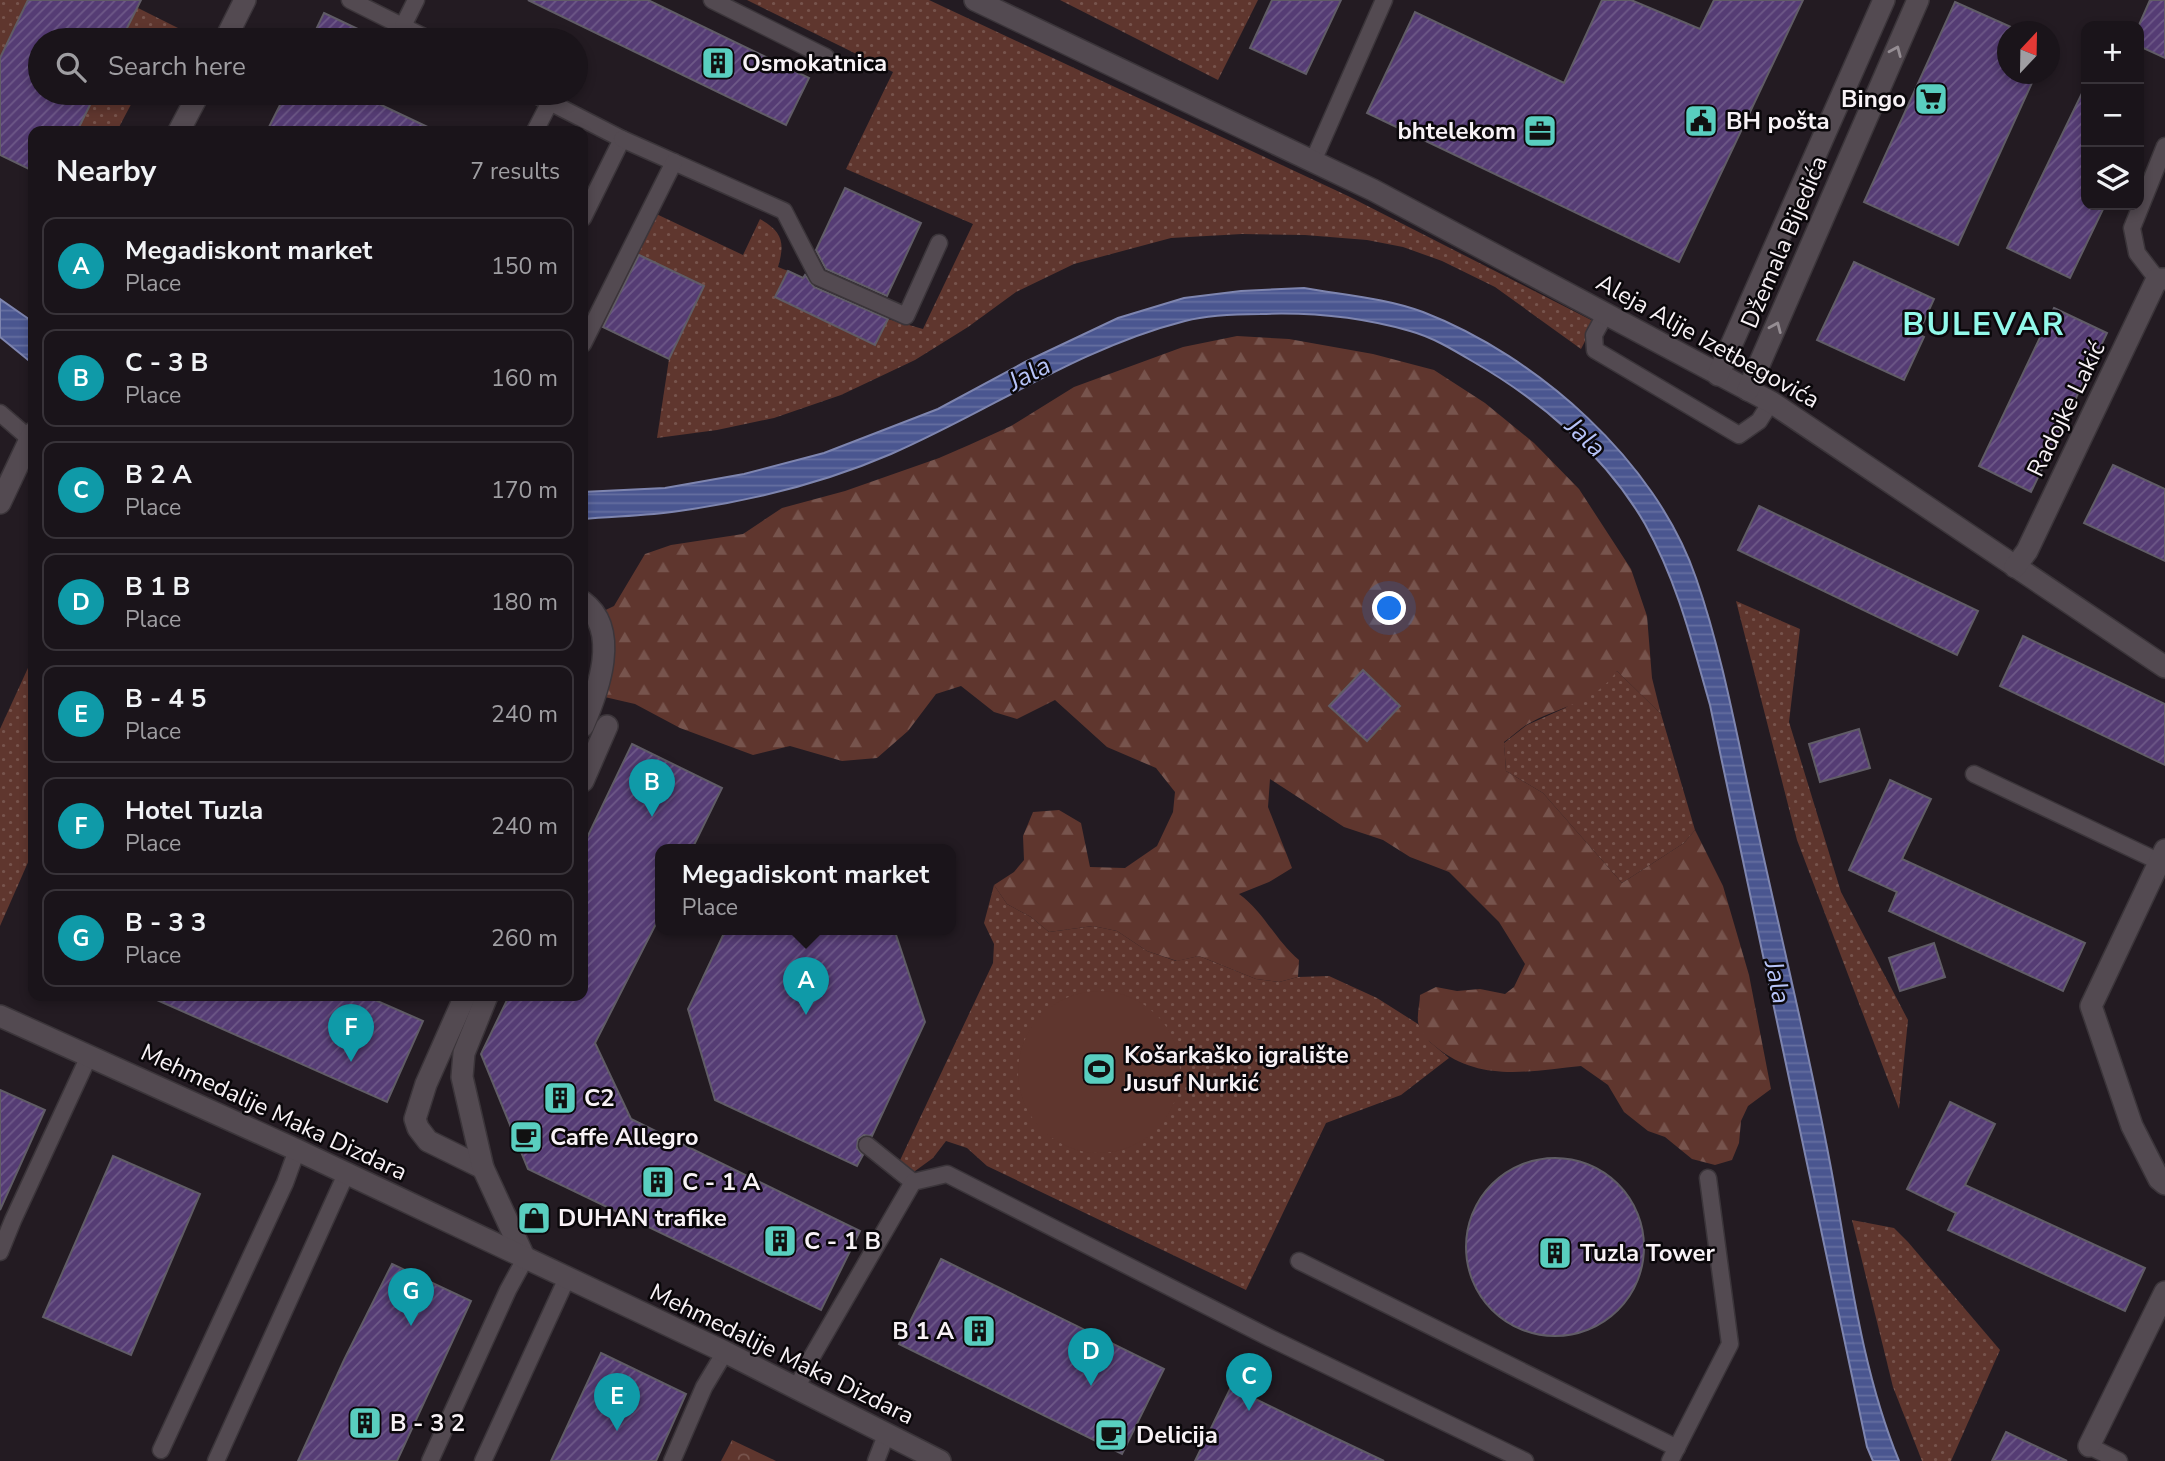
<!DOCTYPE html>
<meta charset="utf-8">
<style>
body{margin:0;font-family:"Nunito Sans",sans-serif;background:#272127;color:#f1f3f6}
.controls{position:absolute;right:21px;top:21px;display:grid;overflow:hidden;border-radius:14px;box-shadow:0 4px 10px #0003}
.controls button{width:63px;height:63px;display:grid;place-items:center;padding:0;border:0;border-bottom:2px solid #383339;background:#1a141a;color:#f1f3f6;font:35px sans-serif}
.compass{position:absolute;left:1997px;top:21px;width:63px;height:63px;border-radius:50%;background:#1a141a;box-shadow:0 4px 10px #0003;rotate:22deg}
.you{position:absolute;left:1390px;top:609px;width:24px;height:24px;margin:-18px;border:5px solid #fff;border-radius:50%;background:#1a73e8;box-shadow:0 0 0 10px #1a73e833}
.badge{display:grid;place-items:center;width:46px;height:46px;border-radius:50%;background:#b45309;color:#fff;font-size:23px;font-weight:700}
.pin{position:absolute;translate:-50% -58px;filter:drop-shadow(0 2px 4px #0008)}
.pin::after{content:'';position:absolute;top:37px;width:24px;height:21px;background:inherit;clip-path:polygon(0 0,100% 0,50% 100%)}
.popup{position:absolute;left:655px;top:844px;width:301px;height:91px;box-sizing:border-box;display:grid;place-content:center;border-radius:14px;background:#1a141a;filter:drop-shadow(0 2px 5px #0005);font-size:23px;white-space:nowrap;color:#9f9ea2}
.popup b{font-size:26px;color:#f1f3f6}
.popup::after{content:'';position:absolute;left:50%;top:100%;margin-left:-14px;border:14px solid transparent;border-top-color:#1a141a}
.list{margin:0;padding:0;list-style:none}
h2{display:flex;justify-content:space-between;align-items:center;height:91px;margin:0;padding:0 28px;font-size:30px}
h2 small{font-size:23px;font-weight:400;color:#9f9ea2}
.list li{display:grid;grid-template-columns:46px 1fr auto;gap:21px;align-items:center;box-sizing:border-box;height:98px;margin:0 14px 14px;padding:0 14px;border:2px solid #383339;border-radius:14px}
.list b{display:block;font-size:26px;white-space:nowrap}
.list p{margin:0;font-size:23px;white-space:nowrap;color:#9f9ea2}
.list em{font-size:23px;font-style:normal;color:#9f9ea2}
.icon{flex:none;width:38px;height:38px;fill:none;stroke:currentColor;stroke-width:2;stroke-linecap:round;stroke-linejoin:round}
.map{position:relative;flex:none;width:2165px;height:1461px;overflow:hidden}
.search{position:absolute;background:#1a141a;box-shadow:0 4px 10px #0003;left:28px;top:28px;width:560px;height:77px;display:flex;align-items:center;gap:18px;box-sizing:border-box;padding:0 24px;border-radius:38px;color:#9f9ea2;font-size:26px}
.panel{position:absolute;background:#1a141a;box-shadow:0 4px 10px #0003;left:28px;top:126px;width:560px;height:875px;border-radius:14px}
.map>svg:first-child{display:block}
.grass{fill:url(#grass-dots)}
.forest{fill:url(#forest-firs)}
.park{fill:url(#park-crowns)}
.pitch{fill:#5f362e}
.water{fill:url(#water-rules);stroke:#7e85af;stroke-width:2}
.building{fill:url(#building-hatch);stroke:#605c66;stroke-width:2}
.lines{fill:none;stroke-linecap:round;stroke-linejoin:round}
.service-casing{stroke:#3b353a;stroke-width:19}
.minor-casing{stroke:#3b353a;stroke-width:24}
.tertiary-casing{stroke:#3b353a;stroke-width:24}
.service{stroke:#534a51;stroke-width:16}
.minor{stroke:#534a51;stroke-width:21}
.tertiary{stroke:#534a51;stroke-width:21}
.oneway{stroke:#958d93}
.labels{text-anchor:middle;stroke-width:5;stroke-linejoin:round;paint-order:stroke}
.poi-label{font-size:24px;font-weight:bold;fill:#f8f2f6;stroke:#0a070a;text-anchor:start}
.street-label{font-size:24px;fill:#f8f2f6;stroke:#0a070a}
.water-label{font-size:26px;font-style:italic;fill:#b7c4f9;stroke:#0a070a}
.district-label{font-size:32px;font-weight:bold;letter-spacing:2px;fill:#91f9ea;stroke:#0a070a}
</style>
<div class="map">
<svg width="2165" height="1461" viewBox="0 0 2165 1461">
<defs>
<pattern id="grass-dots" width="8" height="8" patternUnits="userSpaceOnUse" patternTransform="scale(1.75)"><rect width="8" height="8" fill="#5f362e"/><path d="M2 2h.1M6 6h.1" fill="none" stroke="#77544d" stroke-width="1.8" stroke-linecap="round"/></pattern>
<pattern id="forest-firs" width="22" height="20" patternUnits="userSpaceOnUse" patternTransform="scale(1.75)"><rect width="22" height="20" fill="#5f362e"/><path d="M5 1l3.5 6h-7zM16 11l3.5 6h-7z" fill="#77544d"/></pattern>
<pattern id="park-crowns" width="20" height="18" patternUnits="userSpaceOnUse" patternTransform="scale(1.75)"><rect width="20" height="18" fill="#5f362e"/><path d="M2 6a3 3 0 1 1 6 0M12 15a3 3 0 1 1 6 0" fill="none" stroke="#77544d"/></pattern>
<pattern id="water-rules" width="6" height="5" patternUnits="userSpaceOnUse" patternTransform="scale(1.75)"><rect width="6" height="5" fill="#4a5690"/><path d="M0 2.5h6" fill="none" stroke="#656fa0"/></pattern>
<pattern id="building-hatch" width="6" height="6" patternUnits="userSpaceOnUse" patternTransform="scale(1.75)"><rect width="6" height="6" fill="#553c74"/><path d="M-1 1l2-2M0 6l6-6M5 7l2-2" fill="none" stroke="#6e5988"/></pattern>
</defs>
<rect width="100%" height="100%" fill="#231b22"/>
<g class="grass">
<polygon points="0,0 141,0 138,8 186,32 183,40 40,40 40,93 137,93 117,131 33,131 33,171 0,155"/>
<path d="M747 0H929L1348 196 1595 322 1581 349 1495 287 1442 261 1403 247 1367 240 1305 235 1242 234 1171 238 1074 264 1016 292 968 327 915 360 841 395 774 418 717 430 657 438 669 359 593 323 650 211 743 255 760 219C783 232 785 243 778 267L788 271 776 297 875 345 888 319 923 329 973 224 846 169 893 72Z"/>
<polygon points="1060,0 1258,0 1218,80"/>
<polygon points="1736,601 1800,629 1789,722 1841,892 1908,1020 1899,1109 1797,840"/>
<polygon points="33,657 33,851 0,926 0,729"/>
<polygon points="1617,671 1661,714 1695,830 1684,843 1622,883 1543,793 1506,771 1504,743 1527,725 1565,708"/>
<polygon points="994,885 1007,904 1031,917 1049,932 1093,926 1117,931 1147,951 1176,961 1199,956 1256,979 1279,982 1298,977 1329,976 1377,998 1418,1024 1430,1042 1449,1058 1401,1095 1326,1123 1246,1290 987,1166 967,1148 946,1141 933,1158 911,1174 894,1173 993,963 994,944 984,923"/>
<polygon points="1852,1220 1894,1228 1908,1242 2000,1350 1951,1461 1922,1461 1893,1387"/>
</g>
<path class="forest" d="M1237 336 1289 339 1373 354 1434 370 1485 403 1534 443 1579 489 1631 569 1647 616 1652 678 1661 714 1617 671C1594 704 1559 706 1526 725 1519 730 1511 737 1504 742L1506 771 1543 793 1622 883 1684 843 1695 830 1723 886 1749 975 1771 1089 1748 1106 1741 1121 1739 1143 1732 1160 1715 1165 1692 1159 1665 1137 1648 1131 1624 1112 1608 1085 1581 1066C1530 1071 1480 1083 1436 1047 1429 1042 1419 1031 1418 1022 1417 1013 1420 1003 1420 995L1436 987 1457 991 1480 989 1505 994 1514 987 1525 964 1499 922 1449 872 1410 857 1383 840 1344 827 1270 779 1268 807 1292 868 1269 882 1239 894C1264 912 1275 940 1299 960L1298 977 1279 982 1256 979 1199 956 1177 961 1147 951 1117 931 1093 926 1049 932 1031 917 1007 904 994 885 1014 872 1024 860 1023 836 1033 812 1059 810 1081 823 1090 867 1125 868 1157 846 1173 812 1175 792 1156 768 1107 747 1055 700 1017 719 994 712 961 686 936 694 908 731 877 758 842 761 790 746 753 755 680 728 635 704 596 695 595 615 614 606 645 554 671 545 743 534 782 508 845 491 939 458 969 445 1011 426 1074 387 1183 347Z"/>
<polygon class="park" points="732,1440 776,1461 721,1461"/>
<circle class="pitch" cx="1099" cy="1072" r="81"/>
<g class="water">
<path d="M1304 288C1343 295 1386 298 1423 312 1537 356 1656 461 1696 578 1721 650 1735 726 1751 800 1777 921 1807 1041 1830 1163 1849 1262 1860 1366 1899 1461H1873L1867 1447 1710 705C1692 642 1677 581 1645 524 1605 455 1540 400 1472 361 1452 349 1432 337 1410 331 1361 317 1310 312 1260 314 1236 314 1208 315 1185 321 1079 348 990 411 891 454 824 483 750 501 679 511 647 516 615 516 583 519V492L665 488 744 474 824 453 938 409 1025 362 1118 318 1184 298 1241 291Z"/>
<polygon points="0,299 33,322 33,364 0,337"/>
</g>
<g class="building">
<polygon points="28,0 141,0 121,40 40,40 40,93 96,93 77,131 33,131 33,171 0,155 0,58"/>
<polygon points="528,0 648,0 809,78 786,125"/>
<polygon points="1272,0 1341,0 1306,74 1250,48"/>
<polygon points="1602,0 1631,0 1700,29 1714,0 1803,0 1679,262 1367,113 1415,12 1564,83"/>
<polygon points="2150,0 2165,0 2165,58 2139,46 2139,25"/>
<polygon points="1955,2 2022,32 2007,32 2007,74 2036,74 1958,245 1864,202"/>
<polygon points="324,13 381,40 311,40"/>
<polygon points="2086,85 2086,205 2105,205 2070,278 2007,248"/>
<polygon points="286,93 356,93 436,131 267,131"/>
<polygon points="845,188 921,223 887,296 826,269 816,250"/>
<polygon points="639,255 704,286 669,359 603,327"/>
<polygon points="1854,262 1934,299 1918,334 1924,337 1904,380 1817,340"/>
<polygon points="788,271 803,278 805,275 814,287 888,319 875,345 775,297"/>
<polygon points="2054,308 2107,333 2031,492 1979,466"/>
<polygon points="2113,465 2165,489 2165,561 2084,523"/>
<polygon points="1759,506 1978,611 1957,655 1738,550"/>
<polygon points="2023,636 2165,704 2165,765 2000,686"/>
<polygon points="1363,670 1400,706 1367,741 1329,706"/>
<polygon points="1859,729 1870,768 1820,782 1809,744"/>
<polygon points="632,744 722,788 692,849 661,849 661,914 595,1043 631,1119 860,1231 821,1310 528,1169 481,1054 509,996 583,996 583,846"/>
<polygon points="1890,780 1931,799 1902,859 2085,943 2063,991 1889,911 1897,892 1849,870"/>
<polygon points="726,929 894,929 925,1022 872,1136 864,1135 858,1139 857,1148 863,1155 857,1166 715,1100 688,1009"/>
<polygon points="1934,943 1945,977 1900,991 1889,958"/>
<polygon points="148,996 366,996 423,1021 387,1102"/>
<polygon points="0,1090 45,1110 0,1210"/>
<polygon points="1950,1102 1995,1124 1965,1185 2145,1268 2125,1311 1948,1230 1956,1213 1907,1189"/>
<polygon points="113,1156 200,1194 131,1355 43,1317"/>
<circle cx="1555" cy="1247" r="89"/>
<polygon points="941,1259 1164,1369 1122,1454 899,1344"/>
<polygon points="392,1264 471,1301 397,1461 298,1461 344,1360"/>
<polygon points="601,1353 686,1394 656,1461 551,1461"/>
<polygon points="1231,1387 1327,1434 1384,1461 1195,1461"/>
<polygon points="2006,1432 2067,1461 1992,1461"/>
</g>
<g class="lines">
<defs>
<g id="service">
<polyline points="350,0 430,40"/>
<polyline points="712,0 826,57"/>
<polyline points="403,26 416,0"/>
<polyline points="532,93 622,139 583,218"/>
<polyline points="535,131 550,102"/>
<polyline points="622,139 784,211 818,277 906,316 939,243"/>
<polyline points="1313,161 1384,0"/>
<polyline points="2157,279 2137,253 2132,228 2165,146"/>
<polyline points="1606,313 1594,335 1595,350 1739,435 1759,421 1771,402"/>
<polyline points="583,344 674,162"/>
<polyline points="0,413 30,439"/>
<polyline points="1974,774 2160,862"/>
<polyline points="867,1145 913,1182"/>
<polyline points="0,1252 13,1220 89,1056"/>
<polyline points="1299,1261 1677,1448"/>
<polyline points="797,1388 810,1360 913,1182 947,1174 1270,1338 1525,1461"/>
<polyline points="2089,1446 2119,1461"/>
<polyline points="161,1450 285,1183 297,1150"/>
<polyline points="216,1461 346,1174"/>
<polyline points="430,1461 508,1290 525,1259"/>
<polyline points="483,1461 567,1278"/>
<polyline points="672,1461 704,1387 725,1352"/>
<polyline points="876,1461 886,1435"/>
<polyline points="1670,1461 1730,1344 1708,1178"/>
</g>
<g id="minor">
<polyline points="975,0 1373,190 1771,402 2165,667"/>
<polyline points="1718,375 1884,0"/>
<polyline points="1748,390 1918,0"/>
<polyline points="2015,567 2027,551 2157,279 2165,279"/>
<path d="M583 602C621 630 598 691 583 726"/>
<polyline points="583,781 607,726"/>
<polyline points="2165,850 2091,1006 2132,1126 2159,1179 2165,1184"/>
<polyline points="465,996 426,1084 415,1119 418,1128 428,1141 483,1168"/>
<polyline points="487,996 464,1053 462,1077 483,1168 525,1259"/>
<polyline points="0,1016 297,1150 725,1352 940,1461"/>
<polyline points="2089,1446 2165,1292"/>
</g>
<g id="tertiary">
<polyline points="225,40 245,0"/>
<polyline points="179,131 199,93"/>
<polyline points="0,503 33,433"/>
</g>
</defs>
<use href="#service" class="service-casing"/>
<use href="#minor" class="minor-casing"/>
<use href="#tertiary" class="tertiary-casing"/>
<use href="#service" class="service"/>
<use href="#minor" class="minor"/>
<use href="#tertiary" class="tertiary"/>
</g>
<defs><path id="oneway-chevron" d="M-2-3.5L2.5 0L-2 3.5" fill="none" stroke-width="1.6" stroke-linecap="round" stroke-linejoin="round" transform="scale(1.75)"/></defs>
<g class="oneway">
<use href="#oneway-chevron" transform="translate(1896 51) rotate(-67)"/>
<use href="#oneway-chevron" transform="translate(1776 327) rotate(-67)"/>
</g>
<defs>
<symbol id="building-square" viewBox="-11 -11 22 22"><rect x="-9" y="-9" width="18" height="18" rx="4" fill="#59cebf" stroke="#0a070a"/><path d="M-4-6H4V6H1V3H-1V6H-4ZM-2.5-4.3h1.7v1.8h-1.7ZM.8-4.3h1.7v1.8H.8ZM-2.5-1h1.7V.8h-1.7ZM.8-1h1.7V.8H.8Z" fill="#111"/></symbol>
<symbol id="supermarket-square" viewBox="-11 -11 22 22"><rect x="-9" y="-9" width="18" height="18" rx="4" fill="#59cebf" stroke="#0a070a"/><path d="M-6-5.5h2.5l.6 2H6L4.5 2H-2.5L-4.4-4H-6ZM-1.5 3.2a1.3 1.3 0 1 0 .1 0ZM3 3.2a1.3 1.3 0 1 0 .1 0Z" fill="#111"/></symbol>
<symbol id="civic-square" viewBox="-11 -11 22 22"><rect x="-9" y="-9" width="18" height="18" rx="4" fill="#59cebf" stroke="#0a070a"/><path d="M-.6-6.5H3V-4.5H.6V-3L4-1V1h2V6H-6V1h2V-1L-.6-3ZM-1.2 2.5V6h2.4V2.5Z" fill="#111"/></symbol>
<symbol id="office-square" viewBox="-11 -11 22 22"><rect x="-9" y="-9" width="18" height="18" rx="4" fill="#59cebf" stroke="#0a070a"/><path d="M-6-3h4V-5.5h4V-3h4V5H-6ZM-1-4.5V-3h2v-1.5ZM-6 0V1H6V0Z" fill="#111"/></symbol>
<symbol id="stadium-square" viewBox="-11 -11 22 22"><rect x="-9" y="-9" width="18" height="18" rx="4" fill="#59cebf" stroke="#0a070a"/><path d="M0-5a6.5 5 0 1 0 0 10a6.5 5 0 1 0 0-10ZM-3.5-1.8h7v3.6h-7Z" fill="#111"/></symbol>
<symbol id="cafe-square" viewBox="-11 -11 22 22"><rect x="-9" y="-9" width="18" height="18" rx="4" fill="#59cebf" stroke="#0a070a"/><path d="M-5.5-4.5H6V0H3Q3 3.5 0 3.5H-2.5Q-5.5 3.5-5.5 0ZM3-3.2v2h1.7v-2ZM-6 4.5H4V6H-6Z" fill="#111"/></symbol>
<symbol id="shop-square" viewBox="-11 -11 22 22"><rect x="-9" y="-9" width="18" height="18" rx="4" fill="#59cebf" stroke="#0a070a"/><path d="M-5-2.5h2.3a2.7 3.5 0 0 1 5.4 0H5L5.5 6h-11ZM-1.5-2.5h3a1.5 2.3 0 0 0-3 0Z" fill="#111"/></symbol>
</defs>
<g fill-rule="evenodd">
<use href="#building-square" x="699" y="44" width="38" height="38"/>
<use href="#supermarket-square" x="1912" y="80" width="38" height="38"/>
<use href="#civic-square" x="1682" y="102" width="38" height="38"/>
<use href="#office-square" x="1521" y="112" width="38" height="38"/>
<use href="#stadium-square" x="1080" y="1050" width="38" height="38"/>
<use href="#building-square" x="541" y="1079" width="38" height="38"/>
<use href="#cafe-square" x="507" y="1118" width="38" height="38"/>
<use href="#building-square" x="639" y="1163" width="38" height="38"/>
<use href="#shop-square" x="515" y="1199" width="38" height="38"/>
<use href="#building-square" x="761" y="1222" width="38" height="38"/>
<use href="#building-square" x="1536" y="1234" width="38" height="38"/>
<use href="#building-square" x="960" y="1312" width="38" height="38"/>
<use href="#building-square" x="346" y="1404" width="38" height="38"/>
<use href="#cafe-square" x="1092" y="1416" width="38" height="38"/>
</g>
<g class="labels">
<g class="poi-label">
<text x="742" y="71">Osmokatnica</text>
<text x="1906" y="107" text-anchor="end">Bingo</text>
<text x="1726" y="129">BH pošta</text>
<text x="1516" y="139" text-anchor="end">bhtelekom</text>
<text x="1124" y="1063">Košarkaško igralište<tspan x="1124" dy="28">Jusuf Nurkić</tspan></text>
<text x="584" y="1106">C2</text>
<text x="550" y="1145">Caffe Allegro</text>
<text x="682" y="1190">C - 1 A</text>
<text x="558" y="1226">DUHAN trafike</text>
<text x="804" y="1249">C - 1 B</text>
<text x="1580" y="1261">Tuzla Tower</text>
<text x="954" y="1339" text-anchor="end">B 1 A</text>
<text x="390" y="1431">B - 3 2</text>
<text x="1136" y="1443">Delicija</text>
</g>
<g class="street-label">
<text transform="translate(1784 242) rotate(-67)" y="8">Džemala Bijedića</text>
<text transform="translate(1708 341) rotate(29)" y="8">Aleja Alije Izetbegovića</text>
<text transform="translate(2066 409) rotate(-64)" y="8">Radojke Lakić</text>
<text transform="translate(274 1112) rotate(25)" y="8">Mehmedalije Maka Dizdara</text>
<text transform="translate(782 1354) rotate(26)" y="8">Mehmedalije Maka Dizdara</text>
</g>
<g class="water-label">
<text transform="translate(1029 373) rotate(-28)" y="9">Jala</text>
<text transform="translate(1586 437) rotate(44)" y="9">Jala</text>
<text transform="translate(1778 982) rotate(78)" y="9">Jala</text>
</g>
<g class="district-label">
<text x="1984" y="335">BULEVAR</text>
</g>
</g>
</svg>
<div class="controls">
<button>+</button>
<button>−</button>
<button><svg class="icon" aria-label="layers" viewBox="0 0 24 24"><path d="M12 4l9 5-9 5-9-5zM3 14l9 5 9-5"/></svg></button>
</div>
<svg class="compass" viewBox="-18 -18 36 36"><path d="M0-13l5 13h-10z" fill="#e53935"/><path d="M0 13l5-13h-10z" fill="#9f9ea2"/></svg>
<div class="you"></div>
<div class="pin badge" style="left:806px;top:1015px;background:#0f9aa8">A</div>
<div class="popup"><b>Megadiskont market</b>Place</div>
<div class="pin badge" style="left:652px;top:817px;background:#0f9aa8">B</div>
<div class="pin badge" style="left:1249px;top:1411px;background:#0f9aa8">C</div>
<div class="pin badge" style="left:1091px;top:1386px;background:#0f9aa8">D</div>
<div class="pin badge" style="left:617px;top:1431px;background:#0f9aa8">E</div>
<div class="pin badge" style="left:351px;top:1062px;background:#0f9aa8">F</div>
<div class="pin badge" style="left:411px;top:1326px;background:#0f9aa8">G</div>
<div class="search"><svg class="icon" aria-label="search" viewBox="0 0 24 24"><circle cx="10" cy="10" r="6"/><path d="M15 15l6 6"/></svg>Search here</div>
<section class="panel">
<h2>Nearby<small>7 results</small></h2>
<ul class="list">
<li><span class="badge" style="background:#0f9aa8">A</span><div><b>Megadiskont market</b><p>Place</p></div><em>150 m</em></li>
<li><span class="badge" style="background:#0f9aa8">B</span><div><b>C - 3 B</b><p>Place</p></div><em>160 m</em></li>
<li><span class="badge" style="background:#0f9aa8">C</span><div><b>B 2 A</b><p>Place</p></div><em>170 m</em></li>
<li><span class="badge" style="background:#0f9aa8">D</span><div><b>B 1 B</b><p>Place</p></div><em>180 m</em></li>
<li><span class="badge" style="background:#0f9aa8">E</span><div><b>B - 4 5</b><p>Place</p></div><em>240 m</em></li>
<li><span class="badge" style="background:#0f9aa8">F</span><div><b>Hotel Tuzla</b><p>Place</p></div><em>240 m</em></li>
<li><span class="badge" style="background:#0f9aa8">G</span><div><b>B - 3 3</b><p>Place</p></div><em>260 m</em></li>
</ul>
</section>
</div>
